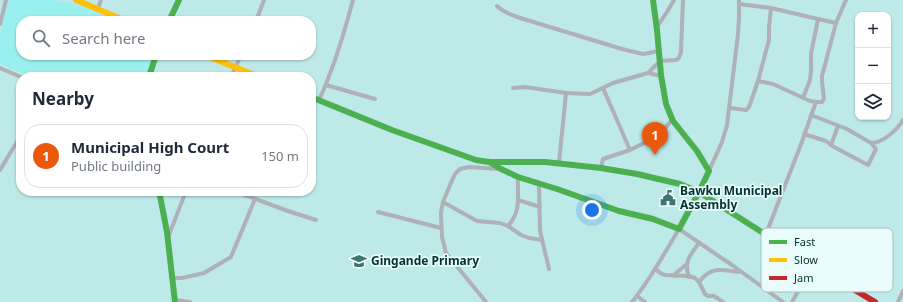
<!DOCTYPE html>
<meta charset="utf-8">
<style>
body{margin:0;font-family:"Noto Sans",sans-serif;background:#f6f6f7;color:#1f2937}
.controls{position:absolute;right:12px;top:12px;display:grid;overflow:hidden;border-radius:8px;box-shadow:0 1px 3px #0004}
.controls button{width:36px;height:36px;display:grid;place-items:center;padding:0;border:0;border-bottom:1px solid #e0e1e3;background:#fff;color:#1f2937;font:20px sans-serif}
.you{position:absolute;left:592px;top:210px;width:14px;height:14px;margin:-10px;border:3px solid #fff;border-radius:50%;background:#1a73e8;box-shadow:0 0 0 6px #1a73e833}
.badge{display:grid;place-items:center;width:26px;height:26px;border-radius:50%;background:#ea580c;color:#fff;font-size:13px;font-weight:700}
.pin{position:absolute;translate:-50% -33px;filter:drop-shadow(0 1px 2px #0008)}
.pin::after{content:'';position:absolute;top:21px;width:14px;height:12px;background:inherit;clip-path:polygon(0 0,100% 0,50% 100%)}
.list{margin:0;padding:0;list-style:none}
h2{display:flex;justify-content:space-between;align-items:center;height:52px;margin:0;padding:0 16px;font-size:17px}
h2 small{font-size:13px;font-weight:400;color:#747a83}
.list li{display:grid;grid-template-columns:26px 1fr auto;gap:12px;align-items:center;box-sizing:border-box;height:64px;margin:0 8px 8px;padding:0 8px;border:1px solid #e0e1e3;border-radius:16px}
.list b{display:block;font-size:15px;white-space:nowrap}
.list p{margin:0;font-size:13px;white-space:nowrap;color:#747a83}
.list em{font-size:13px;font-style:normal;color:#747a83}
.icon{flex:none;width:22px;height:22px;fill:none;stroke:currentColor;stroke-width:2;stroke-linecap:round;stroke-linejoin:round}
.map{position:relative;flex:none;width:903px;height:302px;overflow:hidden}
.search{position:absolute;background:#fff;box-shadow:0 1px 3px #0004;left:16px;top:16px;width:300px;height:44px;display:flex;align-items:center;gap:10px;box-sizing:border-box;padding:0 14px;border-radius:16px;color:#747a83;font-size:15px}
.panel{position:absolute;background:#fff;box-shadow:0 1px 3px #0004;left:16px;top:72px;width:300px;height:124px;border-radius:16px}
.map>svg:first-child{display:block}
.built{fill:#9af0ee}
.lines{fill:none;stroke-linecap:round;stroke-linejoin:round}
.street{stroke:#afb0b8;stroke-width:4}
.fast{stroke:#4caf50;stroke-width:6}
.slow{stroke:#ffc107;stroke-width:6}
.jam{stroke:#c62828;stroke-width:6}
.labels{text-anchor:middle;stroke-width:3.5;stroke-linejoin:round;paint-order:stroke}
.poi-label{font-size:12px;font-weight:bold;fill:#003332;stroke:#e9fcfb;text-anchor:start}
.key{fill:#e9fcfb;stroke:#a3c0bf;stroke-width:1}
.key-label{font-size:11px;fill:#003332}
</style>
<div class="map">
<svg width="903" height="302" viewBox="0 0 903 302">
<rect width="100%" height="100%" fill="#bde9e8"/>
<polygon class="built" points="7,0 55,0 87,8 115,21 21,21 21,55 154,55 147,77 32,77 0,64 0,36"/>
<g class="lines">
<g class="street">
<path d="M497 6C503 12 510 14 517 17L622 49 643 54 659 51"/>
<polyline points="98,8 101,0"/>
<polyline points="771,8 818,19 811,54 811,71 810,80 803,98"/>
<polyline points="818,19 836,23"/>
<polyline points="256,21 264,0"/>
<polyline points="0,24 6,0"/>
<polyline points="657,27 667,12 674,0"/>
<polyline points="659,61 676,60 679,58 681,52 683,0"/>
<polyline points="659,62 648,73 661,76"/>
<polyline points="0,68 21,77"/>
<polyline points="231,77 241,55"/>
<polyline points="758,81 773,84 810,101 816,102 800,147 766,234"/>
<polyline points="326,85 375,99"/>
<polyline points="513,88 525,87 566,93 590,94 613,83 648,73"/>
<polyline points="603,88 630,150"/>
<path d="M319 100C334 68 344 34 353 0"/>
<polyline points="816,102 822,102 824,99 822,81 822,76 836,23 846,0"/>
<polyline points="730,108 746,110 749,107 758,81 769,40 769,27 771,8 739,4"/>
<path d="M811 115 847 129 871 143C883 143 897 130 903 120"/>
<polyline points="804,134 826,141 834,147 868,165 876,149 871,143"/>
<polyline points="831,145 838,126"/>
<polyline points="559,163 566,93"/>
<polyline points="601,168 603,159 630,150 658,136 672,120"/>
<polyline points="0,170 21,135"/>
<polyline points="709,171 722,142 727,125 738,34 739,17 739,0"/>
<polyline points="539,184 540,231 549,269"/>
<polyline points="234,191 288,211 316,220"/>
<polyline points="518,200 540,207"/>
<polyline points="443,202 477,221 500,223 508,226 521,235 529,238 542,240"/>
<polyline points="378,212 441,228"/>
<path d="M508 226C522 210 517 196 518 177"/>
<polyline points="169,235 186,191"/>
<polyline points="655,269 662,274 665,275 688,276 695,278 699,282 705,294 708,296 714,296 723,302"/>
<polyline points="675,276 676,273 687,264"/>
<path d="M689 277C683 262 691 254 699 243"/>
<polyline points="172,278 182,278 204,273 231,257 255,199"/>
<path d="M699 282C710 267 721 269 738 272L740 271"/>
<polyline points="637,296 645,302"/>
<polyline points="175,300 190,302"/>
<polyline points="486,302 446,253 442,237 441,213 443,202 450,185 455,174 460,169 469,167 499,169"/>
<path d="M632 302C650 280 664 254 679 229L732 265 783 302"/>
<polyline points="792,302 813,265"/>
<polyline points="898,302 903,291"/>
</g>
<g class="fast">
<polyline points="169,21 179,0"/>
<polyline points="149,77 156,55"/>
<polyline points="311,97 392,130 476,160 489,162 545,162 601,168 637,174 680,184 699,192 771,238"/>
<polyline points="489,162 501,169 518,177 557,189 619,211 653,219 679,229 699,192 709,171 697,151 673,121 666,104 661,75 657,30 653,0"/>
<polyline points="159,191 167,232 175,302"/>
</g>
<g class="slow">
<polyline points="76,0 126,21"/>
<polyline points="205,55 259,77"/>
</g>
<polyline class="jam" points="771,238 813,265 875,302"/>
</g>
<defs>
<symbol id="civic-bare" viewBox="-9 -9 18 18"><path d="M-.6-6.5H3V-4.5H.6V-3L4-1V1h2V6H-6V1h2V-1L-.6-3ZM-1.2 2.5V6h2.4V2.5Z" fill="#427372" stroke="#e9fcfb" stroke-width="2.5" paint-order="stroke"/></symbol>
<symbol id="school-bare" viewBox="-9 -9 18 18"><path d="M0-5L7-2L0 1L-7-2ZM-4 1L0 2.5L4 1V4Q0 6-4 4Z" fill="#427372" stroke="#e9fcfb" stroke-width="2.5" paint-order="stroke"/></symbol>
</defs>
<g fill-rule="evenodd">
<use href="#civic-bare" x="657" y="187" width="22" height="22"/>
<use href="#school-bare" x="348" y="250" width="22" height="22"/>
</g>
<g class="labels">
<g class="poi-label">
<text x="680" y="195">Bawku Municipal<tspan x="680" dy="14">Assembly</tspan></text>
<text x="371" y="265">Gingande Primary</text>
</g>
</g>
<rect x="761" y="228" width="132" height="64" rx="6" class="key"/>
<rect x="769" y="240" width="18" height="4" fill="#4caf50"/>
<rect x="769" y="258" width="18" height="4" fill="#ffc107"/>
<rect x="769" y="276" width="18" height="4" fill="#c62828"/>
<g class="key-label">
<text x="794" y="246">Fast</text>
<text x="794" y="264">Slow</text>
<text x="794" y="282">Jam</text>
</g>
</svg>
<div class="controls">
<button>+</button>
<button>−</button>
<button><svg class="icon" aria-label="layers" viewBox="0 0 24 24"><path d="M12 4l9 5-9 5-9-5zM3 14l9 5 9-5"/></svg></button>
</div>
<div class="you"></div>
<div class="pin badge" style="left:655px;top:155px">1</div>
<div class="search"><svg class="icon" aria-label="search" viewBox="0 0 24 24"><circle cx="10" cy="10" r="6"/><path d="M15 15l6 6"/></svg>Search here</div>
<section class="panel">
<h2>Nearby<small></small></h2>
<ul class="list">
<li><span class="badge">1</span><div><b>Municipal High Court</b><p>Public building</p></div><em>150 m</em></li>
</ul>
</section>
</div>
